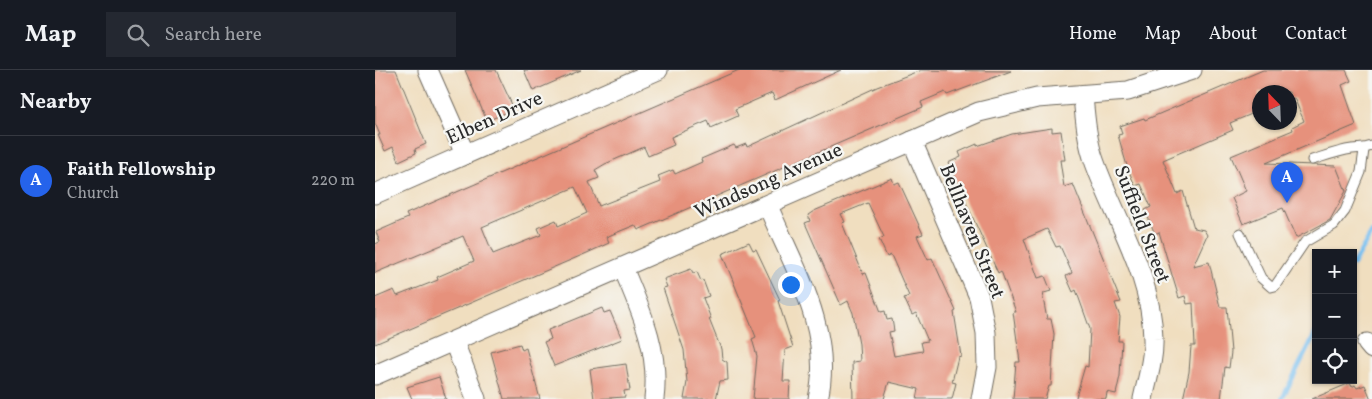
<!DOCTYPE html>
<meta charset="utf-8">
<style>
body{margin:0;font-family:Vollkorn,serif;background:#242831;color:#f1f3f6}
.controls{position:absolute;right:15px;bottom:15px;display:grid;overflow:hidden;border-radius:0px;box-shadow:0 1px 4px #0004}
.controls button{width:45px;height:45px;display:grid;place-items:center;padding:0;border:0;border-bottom:1px solid #363941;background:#171b24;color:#f1f3f6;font:25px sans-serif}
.compass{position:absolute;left:877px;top:15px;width:45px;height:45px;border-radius:50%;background:#171b24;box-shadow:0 1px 4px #0004;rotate:337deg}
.you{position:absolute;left:415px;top:214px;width:18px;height:18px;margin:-12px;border:4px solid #fff;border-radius:50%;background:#1a73e8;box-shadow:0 0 0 8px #1a73e833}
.badge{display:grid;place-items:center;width:32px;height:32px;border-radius:50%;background:#2563eb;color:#fff;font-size:16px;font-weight:700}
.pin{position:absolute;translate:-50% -41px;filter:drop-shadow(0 1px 2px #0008)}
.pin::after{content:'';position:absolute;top:26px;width:18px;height:15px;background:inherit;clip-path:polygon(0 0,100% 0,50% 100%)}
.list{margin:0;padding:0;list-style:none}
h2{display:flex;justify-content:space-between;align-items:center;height:65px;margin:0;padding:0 20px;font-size:21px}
h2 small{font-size:16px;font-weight:400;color:#9ea1a6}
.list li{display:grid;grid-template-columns:32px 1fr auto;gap:15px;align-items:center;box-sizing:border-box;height:90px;padding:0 20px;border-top:1px solid #363941}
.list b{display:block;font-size:19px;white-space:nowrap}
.list p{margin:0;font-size:16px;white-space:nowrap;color:#9ea1a6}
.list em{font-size:16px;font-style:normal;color:#9ea1a6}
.icon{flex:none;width:28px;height:28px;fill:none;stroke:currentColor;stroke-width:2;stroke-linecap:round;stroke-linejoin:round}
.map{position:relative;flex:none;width:997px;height:329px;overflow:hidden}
header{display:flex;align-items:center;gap:30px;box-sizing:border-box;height:70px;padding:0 25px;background:#171b24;border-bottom:1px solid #363941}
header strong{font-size:24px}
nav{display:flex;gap:28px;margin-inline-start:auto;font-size:18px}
.search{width:350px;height:45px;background:#242831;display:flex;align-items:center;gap:12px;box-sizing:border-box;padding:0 18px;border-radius:0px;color:#9ea1a6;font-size:19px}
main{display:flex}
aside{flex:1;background:#171b24}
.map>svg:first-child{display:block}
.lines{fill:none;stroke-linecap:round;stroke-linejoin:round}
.stream{stroke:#77bff0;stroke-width:4.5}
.building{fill:#e6917b;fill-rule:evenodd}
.service-casing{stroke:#706a5f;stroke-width:11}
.minor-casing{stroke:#706a5f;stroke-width:21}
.service{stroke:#fff;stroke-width:9}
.minor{stroke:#fff;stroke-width:19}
.labels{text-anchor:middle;stroke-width:4.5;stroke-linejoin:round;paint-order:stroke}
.street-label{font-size:20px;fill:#2b2b2b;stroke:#f6f6f2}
</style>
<header>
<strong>Map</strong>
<div class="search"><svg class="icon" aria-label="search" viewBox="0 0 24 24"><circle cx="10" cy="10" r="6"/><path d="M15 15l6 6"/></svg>Search here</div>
<nav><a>Home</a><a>Map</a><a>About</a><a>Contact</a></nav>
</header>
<main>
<aside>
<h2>Nearby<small></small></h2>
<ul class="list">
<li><span class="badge">A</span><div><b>Faith Fellowship</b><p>Church</p></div><em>220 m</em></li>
</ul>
</aside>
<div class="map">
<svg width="997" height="329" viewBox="0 0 997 329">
<rect width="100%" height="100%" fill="#f6f6f2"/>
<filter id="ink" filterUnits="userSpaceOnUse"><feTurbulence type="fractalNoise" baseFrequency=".02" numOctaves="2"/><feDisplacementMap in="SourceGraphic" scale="10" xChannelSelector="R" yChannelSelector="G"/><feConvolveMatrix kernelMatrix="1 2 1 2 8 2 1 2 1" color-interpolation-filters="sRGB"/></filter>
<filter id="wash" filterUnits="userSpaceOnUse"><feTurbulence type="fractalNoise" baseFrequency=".0096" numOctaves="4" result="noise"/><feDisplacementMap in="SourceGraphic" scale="20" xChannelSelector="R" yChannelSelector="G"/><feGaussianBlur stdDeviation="1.12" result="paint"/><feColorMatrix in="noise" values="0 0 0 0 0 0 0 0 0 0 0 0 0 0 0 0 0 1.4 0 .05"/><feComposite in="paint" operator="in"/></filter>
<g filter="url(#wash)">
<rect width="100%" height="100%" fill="#f0debf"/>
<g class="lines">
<g class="stream">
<polyline points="978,194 997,162"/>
<polyline points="907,329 941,262"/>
</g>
</g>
<g id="blocks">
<g class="building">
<polygon points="0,0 21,0 49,69 51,74 40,79 41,83 24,91 18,77 10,81 3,65 5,65 0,53"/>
<polygon points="90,0 121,0 139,39 112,51"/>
<polygon points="149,0 206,0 158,21"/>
<path d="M364 0H466L400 30 397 23 360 39 363 46 336 58 333 51 296 67 299 75 273 86 269 77 230 94 220 100 224 108 214 112 224 136 285 112 283 106 298 100 300 104 327 92 326 89 359 75 361 78 371 74 372 77 502 17 546 0 636 1 572 25 570 22 546 32 548 37 263 160 260 155 231 167 234 173 212 183 0 274V228L19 220 22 226 63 210 62 207 99 191 88 166 0 203V174L5 172 1 162 33 148 31 144ZM200 117 212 143 183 156 181 150 163 158 166 165 118 184 107 157Z"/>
<polygon points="888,0 971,0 976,11 967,15 981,55 891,93 961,96 971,121 955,150 921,168 908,138 868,154 857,128 871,121 856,86 918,60 917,57 929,51 919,28 914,30 914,22 884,22 884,41 855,53 858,60 788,90 802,124 808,121 819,158 829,160 832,165 818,196 834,192 845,237 852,237 856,282 854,298 850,297 846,329 808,329 814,302 816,276 820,276 818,233 812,234 810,226 804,228 784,162 780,164 770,140 776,137 766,114 760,116 752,96 743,65 747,64 745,56 769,48 770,50"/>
<polygon points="677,58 677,62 686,61 690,90 685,90 689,117 698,114 746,232 740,233 745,247 743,271 747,271 745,306 741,324 732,322 731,329 703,329 701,327 710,296 713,297 715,259 701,220 698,222 691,206 697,203 685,176 681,177 672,159 649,169 663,208 670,206 676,221 669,223 668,228 672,249 676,249 679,264 676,316 674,316 670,329 638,329 641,292 645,292 638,242 641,242 626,201 623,203 573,93 586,87 584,82 602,74 602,76 637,64"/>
<path d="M517 108 519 114 524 112 548 164 542 166 553 190 557 188 581 241 579 242 586 286 583 287 577 312 581 313 577 329H542L544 319 514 312 509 329H478L477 292 485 291 484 274 478 243 473 231 466 235 430 153 435 151 433 145 439 141ZM493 133 509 167 504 169 512 187 516 185 534 226 529 228 537 245 541 243 553 271 546 272 548 281 519 286 514 262 519 261 517 249 512 250 510 241 506 242 491 203 488 204 467 153 470 152 466 144Z"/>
<polygon points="374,172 378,180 381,179 405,230 403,231 418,277 410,280 408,311 415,311 414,329 378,329 382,286 377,269 381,267 347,184"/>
<polygon points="316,199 318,203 322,202 326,211 328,210 334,226 328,228 336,249 334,249 346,279 347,289 352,292 353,310 345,311 341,329 309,329 312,312 309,280 288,218 292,217 289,209"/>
<polygon points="227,238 229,243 235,241 247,269 179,296 169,272 176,269 173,260"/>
<polygon points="145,274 147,280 151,278 165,329 129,329 116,282"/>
<polygon points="251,294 255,320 249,321 250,327 219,329 215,299"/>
<polygon points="64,307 71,329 37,329 32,317"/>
<polygon points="975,313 977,317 980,315 982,318 990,315 996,329 937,329"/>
</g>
</g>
</g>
<g filter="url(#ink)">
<use href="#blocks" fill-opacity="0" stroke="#706a5f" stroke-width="1"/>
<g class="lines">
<defs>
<g id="service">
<path d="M937 90C950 86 963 81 977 79 985 78 989 79 997 76"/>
<polyline points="865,163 886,208 896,217 900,216 930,172 959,155 970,141 986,102 989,80"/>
</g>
<g id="minor">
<polyline points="53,0 90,84"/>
<path d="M708 26C710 48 712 72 720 93 741 151 777 205 778 269 779 289 772 310 768 329"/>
<polyline points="537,71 604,227 611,263 612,297 606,329"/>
<polyline points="0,124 283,0"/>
<path d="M393 136C418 196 459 261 443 329"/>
<path d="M248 198C266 241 285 281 279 329"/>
<polyline points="79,272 101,329"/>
<polyline points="992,273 997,279"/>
<polyline points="0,305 604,42 662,28 753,21 817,0"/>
</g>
</defs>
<use href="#service" class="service-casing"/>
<use href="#minor" class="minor-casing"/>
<use href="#service" class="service"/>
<use href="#minor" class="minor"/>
</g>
</g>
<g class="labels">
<g class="street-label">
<text transform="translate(119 47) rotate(-24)" y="7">Elben Drive</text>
<text transform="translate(393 110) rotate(-24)" y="7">Windsong Avenue</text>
<text transform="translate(768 154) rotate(69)" y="7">Suffield Street</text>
<text transform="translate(598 161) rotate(68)" y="7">Bellhaven Street</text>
</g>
</g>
</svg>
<div class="controls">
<button>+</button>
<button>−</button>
<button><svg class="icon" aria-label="locate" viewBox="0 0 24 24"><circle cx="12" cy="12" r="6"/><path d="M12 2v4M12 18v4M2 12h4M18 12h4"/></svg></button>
</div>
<svg class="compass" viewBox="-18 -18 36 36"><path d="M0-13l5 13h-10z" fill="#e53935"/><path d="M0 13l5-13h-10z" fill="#9ea1a6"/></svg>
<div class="you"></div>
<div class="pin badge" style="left:912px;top:133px">A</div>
</div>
</main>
